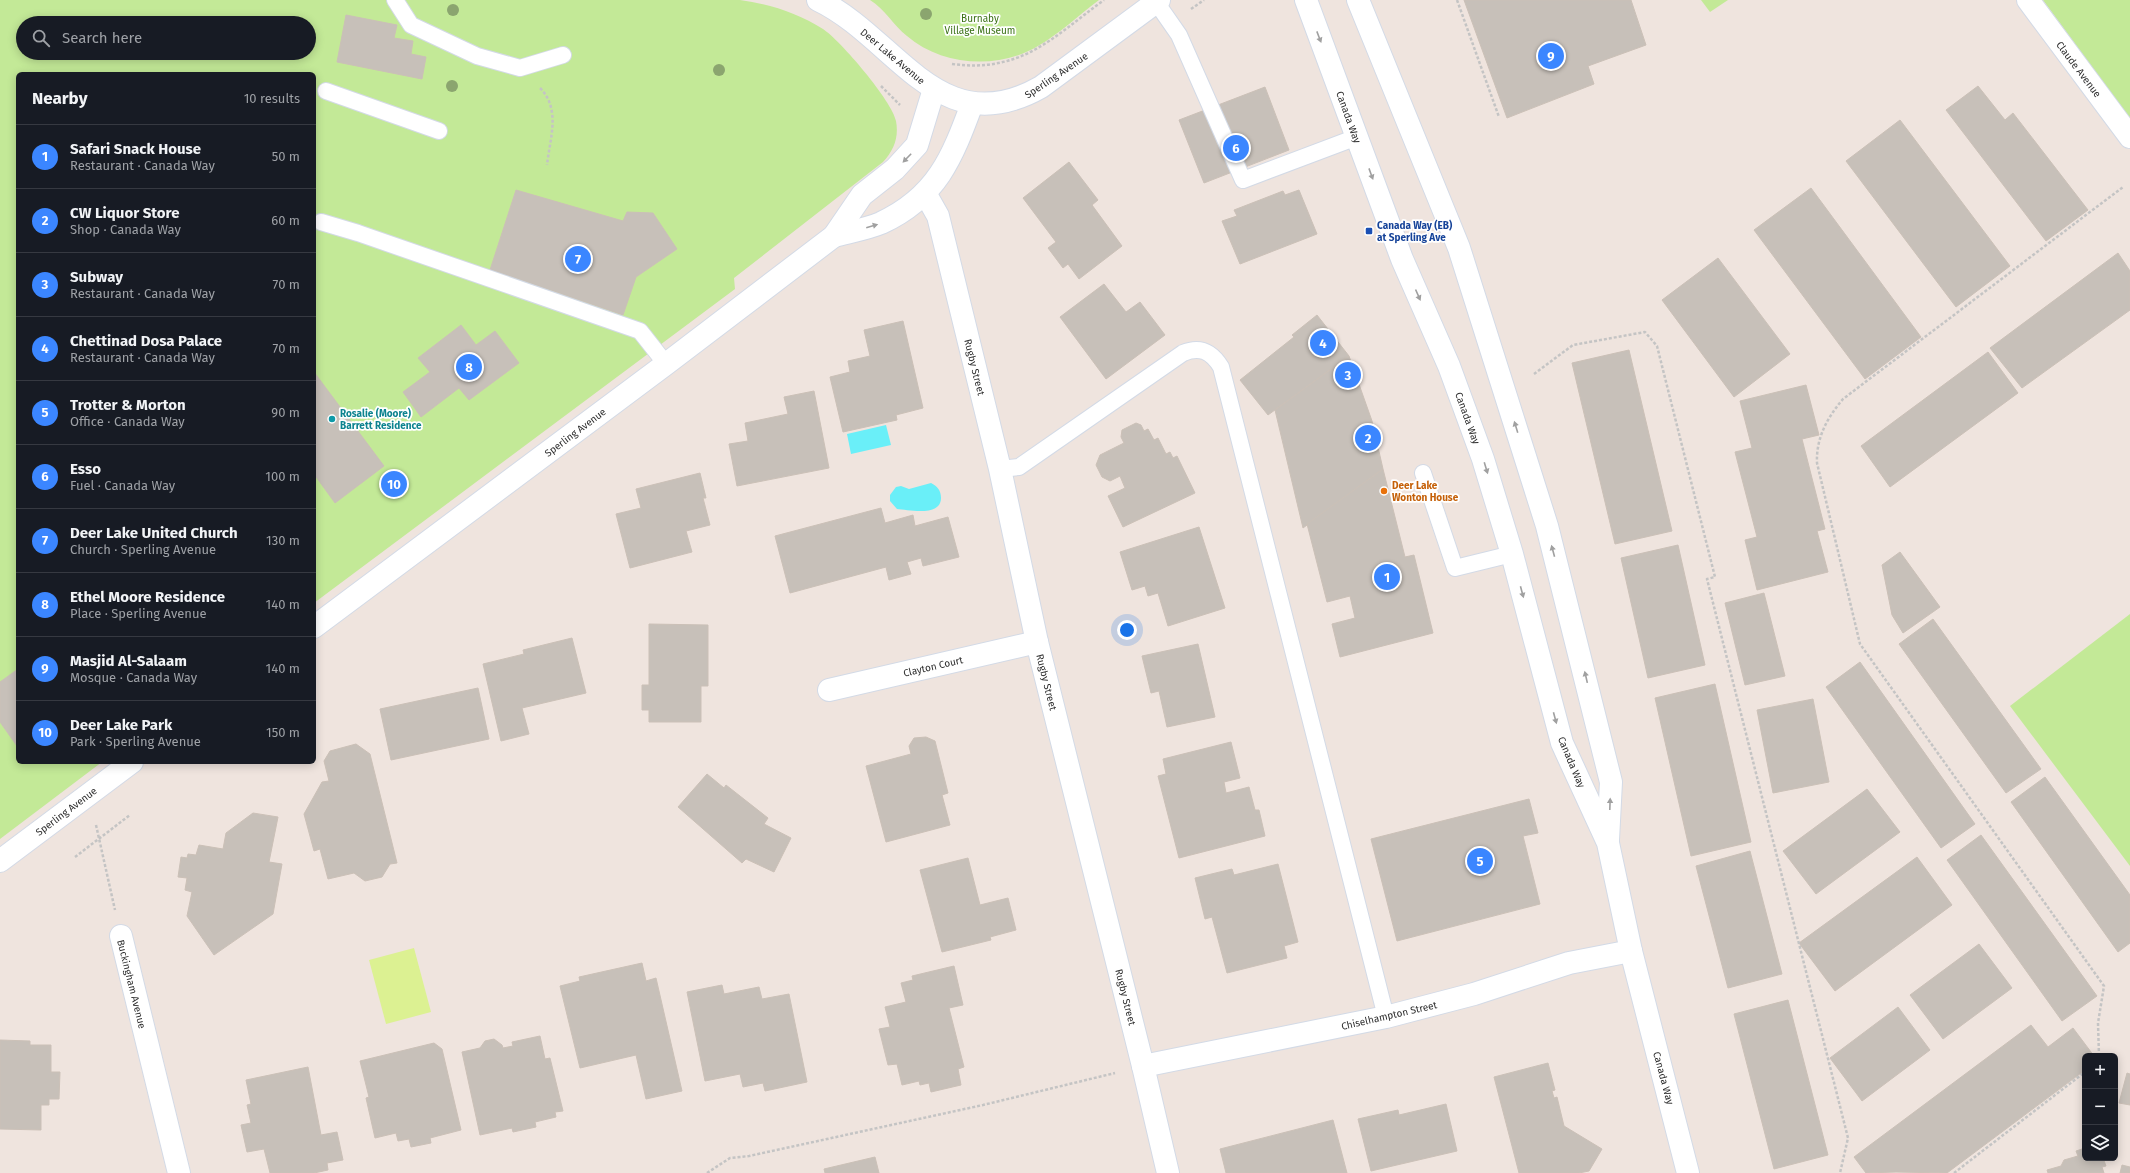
<!DOCTYPE html>
<meta charset="utf-8">
<style>
body{margin:0;font-family:"Fira Sans",sans-serif;background:#20242c;color:#f1f3f6}
.controls{position:absolute;right:12px;bottom:12px;display:grid;overflow:hidden;border-radius:6px;box-shadow:0 2px 10px #0003}
.controls button{width:36px;height:36px;display:grid;place-items:center;padding:0;border:0;border-bottom:1px solid #363941;background:#171b24;color:#f1f3f6;font:20px sans-serif}
.you{position:absolute;left:1127px;top:630px;width:14px;height:14px;margin:-10px;border:3px solid #fff;border-radius:50%;background:#1a73e8;box-shadow:0 0 0 6px #1a73e833}
.badge{display:grid;place-items:center;width:26px;height:26px;border-radius:50%;background:#3b86ff;color:#fff;font-size:13px;font-weight:700}
.pin{position:absolute;translate:-50% -50%;border:2px solid #fff;box-shadow:0 1px 4px #0006}
.list{margin:0;padding:0;list-style:none}
h2{display:flex;justify-content:space-between;align-items:center;height:52px;margin:0;padding:0 16px;font-size:17px}
h2 small{font-size:13px;font-weight:400;color:#9ea1a6}
.list li{display:grid;grid-template-columns:26px 1fr auto;gap:12px;align-items:center;box-sizing:border-box;height:64px;padding:0 16px;border-top:1px solid #363941}
.list b{display:block;font-size:15px;white-space:nowrap}
.list p{margin:0;font-size:13px;white-space:nowrap;color:#9ea1a6}
.list em{font-size:13px;font-style:normal;color:#9ea1a6}
.icon{flex:none;width:22px;height:22px;fill:none;stroke:currentColor;stroke-width:2;stroke-linecap:round;stroke-linejoin:round}
.map{position:relative;flex:none;width:2130px;height:1173px;overflow:hidden}
.search{position:absolute;background:#171b24;box-shadow:0 2px 10px #0003;left:16px;top:16px;width:300px;height:44px;display:flex;align-items:center;gap:10px;box-sizing:border-box;padding:0 14px;border-radius:22px;color:#9ea1a6;font-size:15px}
.panel{position:absolute;background:#171b24;box-shadow:0 2px 10px #0003;left:16px;top:72px;width:300px;height:692px;border-radius:6px}
.map>svg:first-child{display:block}
.green{fill:#c3e997;fill-rule:evenodd}
.pitch{fill:#dcf192}
.water{fill:#6aeff8}
.building{fill:#c7c0b9;stroke:#cbc0b7}
.lines{fill:none;stroke-linecap:round;stroke-linejoin:round}
.lane-casing{stroke:#d3dae6;stroke-width:18}
.street-casing{stroke:#d3dae6;stroke-width:24}
.secondary-casing{stroke:#d3dae6;stroke-width:24}
.path{stroke:#c4c4c4;stroke-width:2.5;stroke-dasharray:3 2;stroke-linecap:butt}
.lane{stroke:#fff;stroke-width:16}
.street{stroke:#fff;stroke-width:22}
.secondary{stroke:#fff;stroke-width:22}
.tree{fill:#8ba56f}
.oneway{fill:#a0a0a0}
.transit-dot{fill:#1a4fb4;stroke:#fff;stroke-width:1.5}
.culture-dot{fill:#0f9aa8;stroke:#fff;stroke-width:1.5}
.food-dot{fill:#e8710a;stroke:#fff;stroke-width:1.5}
.labels{text-anchor:middle;stroke-width:3.5;stroke-linejoin:round;paint-order:stroke}
.park-label{font-size:10px;fill:#3a7115;stroke:#fff}
.street-label{font-size:10px;fill:#2c2c2c;stroke:#fff}
.transit-label{font-size:10px;font-weight:bold;fill:#164399;stroke:#fff;text-anchor:start}
.culture-label{font-size:10px;font-weight:bold;fill:#0d838f;stroke:#fff;text-anchor:start}
.food-label{font-size:10px;font-weight:bold;fill:#c56008;stroke:#fff;text-anchor:start}
</style>
<div class="map">
<svg width="2130" height="1173" viewBox="0 0 2130 1173">
<rect width="100%" height="100%" fill="#efe4de"/>
<g class="green">
<path d="M0 0H740C770 4 798 13 823 29 840 40 893 102 896 121 899 137 894 150 883 162L734 278 735 289 731 292 314 603V74H18V762H102L0 839ZM23 23H309V53H23Z"/>
<path d="M870 0H1099C1079 15 1059 34 1038 46 998 70 942 66 907 36 893 25 885 9 870 0Z"/>
<polygon points="1701,0 1728,0 1710,12"/>
<polygon points="2043,0 2130,0 2130,119"/>
<polygon points="2130,614 2130,866 2010,706"/>
</g>
<polygon class="pitch" points="414,948 431,1012 386,1024 369,960"/>
<g class="water">
<polygon points="886,425 891,445 851,454 847,434"/>
<path d="M931 483C937 486 941 490 941 498 941 517 909 510 897 509L890 501V495L896 487 901 486 909 489Z"/>
</g>
<g class="building">
<polygon points="1464,0 1631,0 1646,45 1588,66 1594,84 1507,118"/>
<polygon points="346,15 397,25 394,38 413,41 411,54 426,57 422,79 337,62"/>
<polygon points="1978,86 2005,120 2013,113 2088,210 2046,241 1946,110"/>
<polygon points="1265,87 1289,150 1204,183 1179,120"/>
<polygon points="1900,120 2010,266 1956,307 1846,161"/>
<polygon points="1069,162 1098,200 1092,205 1122,246 1079,279 1068,264 1063,268 1048,248 1056,242 1023,198"/>
<polygon points="1811,188 1921,337 1865,379 1754,230"/>
<polygon points="516,190 623,221 627,212 653,213 677,249 636,277 623,315 490,270"/>
<polygon points="1299,190 1317,234 1240,264 1222,221 1237,216 1234,210 1283,191 1285,195"/>
<polygon points="2118,253 2130,271 2130,310 2022,388 1990,348"/>
<polygon points="1718,258 1790,354 1734,397 1662,300"/>
<polygon points="1104,284 1126,312 1140,302 1165,335 1106,379 1060,317"/>
<polygon points="1317,315 1349,356 1268,415 1240,380 1294,337 1292,335"/>
<polygon points="903,321 923,408 896,415 897,420 843,432 830,377 850,372 848,361 870,356 864,330"/>
<polygon points="461,325 476,345 495,331 519,363 469,400 459,388 421,417 403,392 430,372 418,358"/>
<polygon points="1629,350 1672,531 1615,544 1572,363"/>
<polygon points="1988,352 2018,393 1890,487 1861,446"/>
<polygon points="1349,356 1372,421 1383,469 1303,528 1275,410"/>
<polygon points="314,372 384,466 335,503 314,474"/>
<polygon points="1806,385 1819,435 1802,439 1825,529 1817,531 1828,572 1757,590 1745,540 1757,537 1735,452 1752,448 1740,401"/>
<polygon points="814,391 829,468 737,486 729,444 748,441 745,423 788,414 784,397"/>
<polygon points="1136,423 1141,425 1144,431 1148,429 1154,440 1158,438 1166,454 1170,452 1173,458 1177,456 1195,493 1123,527 1108,496 1125,488 1120,476 1110,481 1102,477 1096,465 1100,455 1124,443 1121,437 1122,430"/>
<polygon points="1383,469 1405,557 1414,555 1433,633 1340,657 1332,624 1355,618 1350,596 1327,602 1307,524"/>
<polygon points="700,473 706,498 703,498 710,525 686,531 692,552 630,568 616,514 641,508 636,489"/>
<polygon points="881,508 885,523 913,515 915,526 948,517 959,557 923,566 921,558 907,562 911,574 889,580 886,567 790,593 775,536"/>
<polygon points="1199,527 1225,608 1168,626 1158,593 1148,596 1145,586 1132,590 1120,552"/>
<polygon points="1678,545 1705,665 1648,678 1621,558"/>
<polygon points="1900,552 1940,607 1903,633 1892,615 1882,565"/>
<polygon points="1764,593 1785,676 1745,685 1725,603"/>
<polygon points="1933,619 2041,769 2006,793 1899,644"/>
<polygon points="649,624 708,625 708,686 701,686 701,722 649,722 649,710 642,710 642,685 649,685"/>
<polygon points="572,638 586,693 522,708 529,734 501,741 483,664 524,654 523,650"/>
<polygon points="1198,644 1215,717 1167,727 1159,691 1151,693 1142,656"/>
<polygon points="1860,662 1975,824 1941,848 1826,687"/>
<polygon points="18,669 18,746 17,746 0,722 0,682"/>
<polygon points="1715,684 1751,842 1691,856 1655,698"/>
<polygon points="478,688 489,739 391,760 380,709"/>
<polygon points="1813,699 1829,782 1773,793 1757,710"/>
<polygon points="926,737 935,741 948,793 942,795 950,825 886,842 866,766 911,754 909,746 914,738"/>
<polygon points="1231,742 1240,778 1224,782 1226,793 1249,787 1255,810 1259,810 1265,836 1179,858 1158,776 1166,774 1163,759"/>
<polygon points="356,744 370,754 397,863 390,864 382,877 365,881 354,873 328,879 320,849 314,851 304,814 322,782 329,781 324,761 330,751"/>
<polygon points="707,774 724,788 726,785 768,818 764,824 791,838 774,872 746,859 742,863 678,807"/>
<polygon points="2045,777 2130,895 2130,943 2118,952 2011,802"/>
<polygon points="1867,789 1900,832 1816,894 1783,851"/>
<polygon points="1529,799 1538,833 1523,836 1540,904 1397,941 1371,839"/>
<polygon points="253,813 278,817 269,862 282,864 273,914 214,955 187,916 192,892 185,890 187,878 178,877 181,857 187,858 188,854 196,855 199,845 223,849 226,833"/>
<polygon points="1981,835 2097,996 2062,1021 1947,860"/>
<polygon points="1750,851 1782,974 1728,988 1696,866"/>
<polygon points="1917,857 1952,905 1835,991 1799,943"/>
<polygon points="968,858 980,905 1008,898 1016,930 990,937 991,940 942,952 920,870"/>
<polygon points="1278,864 1298,942 1284,946 1287,958 1227,973 1212,917 1205,919 1195,878 1232,869 1234,875"/>
<polygon points="1979,944 2012,988 1943,1039 1910,995"/>
<polygon points="642,963 646,981 656,978 682,1091 646,1099 636,1055 580,1068 560,986 580,981 579,977"/>
<polygon points="954,966 963,1005 949,1008 964,1067 958,1069 961,1085 931,1092 929,1083 920,1085 919,1081 902,1085 897,1064 888,1065 879,1029 890,1027 885,1007 906,1002 901,983 913,980 912,976"/>
<polygon points="722,985 724,994 759,987 762,999 789,994 807,1082 765,1091 763,1083 743,1087 740,1074 705,1081 687,992"/>
<polygon points="1788,1000 1828,1155 1774,1169 1734,1014"/>
<polygon points="1898,1007 1930,1050 1862,1101 1830,1058"/>
<polygon points="2031,1025 2048,1047 2073,1028 2094,1056 2085,1056 2085,1070 1947,1173 1896,1172 1866,1173 1854,1157"/>
<polygon points="540,1036 545,1059 550,1058 563,1111 555,1112 556,1117 535,1122 536,1127 513,1132 512,1128 480,1135 462,1052 480,1048 485,1041 494,1039 502,1045 503,1048 513,1046 512,1042"/>
<polygon points="0,1040 30,1041 30,1045 51,1045 51,1072 60,1072 59,1099 49,1099 49,1105 41,1105 41,1130 0,1129"/>
<polygon points="434,1043 442,1049 461,1130 430,1138 431,1143 411,1147 409,1139 398,1141 396,1133 375,1138 366,1098 369,1097 360,1061"/>
<polygon points="1548,1063 1555,1090 1552,1091 1554,1098 1557,1097 1564,1126 1602,1149 1589,1171 1579,1173 1519,1173 1494,1077"/>
<polygon points="308,1067 321,1135 337,1132 343,1160 327,1163 328,1170 314,1173 270,1173 264,1149 247,1152 241,1125 251,1123 247,1105 251,1104 246,1080"/>
<polygon points="2127,1073 2130,1074 2130,1105 2119,1103"/>
<polygon points="1446,1104 1457,1151 1371,1171 1358,1119 1398,1110 1399,1115"/>
<polygon points="1333,1120 1347,1173 1226,1173 1220,1149"/>
<polygon points="2085,1148 2085,1158 2103,1158 2106,1166 2102,1167 2104,1173 2048,1173 2047,1170 2061,1166 2064,1160 2078,1156 2076,1151"/>
<polygon points="875,1157 879,1173 825,1173 824,1169"/>
<polygon points="2122,1165 2130,1167 2130,1173 2120,1173"/>
</g>
<g class="lines">
<defs>
<g id="lane">
<polyline points="395,0 411,25 477,56 520,68 563,55"/>
<polyline points="1156,2 1179,35 1243,180 1357,137"/>
<polyline points="326,91 439,131"/>
<polyline points="321,222 358,233 640,331 666,364"/>
<path d="M1000 469 1019 467 1183 353C1200 346 1211 351 1221 367L1386 1017"/>
<polyline points="1423,473 1455,568 1512,554"/>
</g>
<g id="street">
<path d="M818 0C896 37 939 145 1041 87L1159 0"/>
<polyline points="2028,0 2130,137"/>
<polyline points="925,193 938,216 1000,469 1037,642 1143,1066 1168,1173"/>
<path d="M834 236C849 232 867 229 881 223 937 197 952 158 972 104"/>
<polyline points="314,627 666,364 834,236 862,195 895,169 917,145 934,89"/>
<polyline points="829,690 1037,642"/>
<polyline points="0,861 132,762"/>
<polyline points="121,936 179,1173"/>
<polyline points="1143,1066 1386,1017 1474,994 1569,963 1631,951"/>
</g>
<g id="secondary">
<polyline points="1306,0 1402,259 1449,366 1483,459 1512,554 1562,743 1608,843 1631,951 1688,1173"/>
<polyline points="1358,0 1459,248 1547,526 1611,782 1608,840"/>
</g>
</defs>
<use href="#lane" class="lane-casing"/>
<use href="#street" class="street-casing"/>
<use href="#secondary" class="secondary-casing"/>
<g class="path">
<polyline points="1457,0 1499,117"/>
<polyline points="1191,9 1204,0"/>
<path d="M952 64C1022 73 1052 38 1104 0"/>
<polyline points="881,86 900,105"/>
<path d="M540 88C561 109 550 138 547 165"/>
<polyline points="1534,374 1573,345 1645,332 1657,346 1715,577 1707,579 1848,1138 1840,1173"/>
<polyline points="96,825 115,910"/>
<polyline points="75,857 130,815"/>
<path d="M2099 1056 2098 1023 2104 986 1860 644 1817 463C1816 438 1827 418 1843 399L2123 187"/>
<polyline points="707,1173 730,1158 749,1156 983,1105 1115,1073"/>
<polyline points="1954,1173 2085,1072"/>
</g>
<use href="#lane" class="lane"/>
<use href="#street" class="street"/>
<use href="#secondary" class="secondary"/>
</g>
<g class="tree">
<circle cx="453" cy="10" r="6"/>
<circle cx="926" cy="14" r="6"/>
<circle cx="719" cy="70" r="6"/>
<circle cx="452" cy="86" r="6"/>
</g>
<defs><path id="oneway-solid" d="M-6-.8H1V-3.2L6.5 0L1 3.2V.8H-6Z"/></defs>
<g class="oneway">
<use href="#oneway-solid" transform="translate(1319 37) rotate(69)"/>
<use href="#oneway-solid" transform="translate(907 158) rotate(134)"/>
<use href="#oneway-solid" transform="translate(1371 174) rotate(70)"/>
<use href="#oneway-solid" transform="translate(872 226) rotate(-16)"/>
<use href="#oneway-solid" transform="translate(1418 295) rotate(66)"/>
<use href="#oneway-solid" transform="translate(1516 427) rotate(-107)"/>
<use href="#oneway-solid" transform="translate(1486 468) rotate(73)"/>
<use href="#oneway-solid" transform="translate(1553 551) rotate(-105)"/>
<use href="#oneway-solid" transform="translate(1522 592) rotate(75)"/>
<use href="#oneway-solid" transform="translate(1586 677) rotate(-103)"/>
<use href="#oneway-solid" transform="translate(1555 718) rotate(75)"/>
<use href="#oneway-solid" transform="translate(1610 804) rotate(-88)"/>
</g>
<rect class="transit-dot" x="1365" y="227" width="8" height="8" rx="2"/>
<circle class="culture-dot" cx="332" cy="419" r="4"/>
<circle class="food-dot" cx="1384" cy="491" r="4"/>
<g class="labels">
<g class="park-label">
<text x="980" y="22">Burnaby<tspan x="980" dy="12">Village Museum</tspan></text>
</g>
<g class="street-label">
<text transform="translate(893 56) rotate(40)" y="4">Deer Lake Avenue</text>
<text transform="translate(2079 69) rotate(53)" y="4">Claude Avenue</text>
<text transform="translate(1056 75) rotate(-34)" y="4">Sperling Avenue</text>
<text transform="translate(1349 117) rotate(70)" y="4">Canada Way</text>
<text transform="translate(975 367) rotate(76)" y="4">Rugby Street</text>
<text transform="translate(1468 418) rotate(70)" y="4">Canada Way</text>
<text transform="translate(575 432) rotate(-37)" y="4">Sperling Avenue</text>
<text transform="translate(933 666) rotate(-13)" y="4">Clayton Court</text>
<text transform="translate(1047 682) rotate(76)" y="4">Rugby Street</text>
<text transform="translate(1572 762) rotate(67)" y="4">Canada Way</text>
<text transform="translate(66 811) rotate(-37)" y="4">Sperling Avenue</text>
<text transform="translate(132 984) rotate(76)" y="4">Buckingham Avenue</text>
<text transform="translate(1126 997) rotate(76)" y="4">Rugby Street</text>
<text transform="translate(1389 1015) rotate(-13)" y="4">Chiselhampton Street</text>
<text transform="translate(1664 1078) rotate(75)" y="4">Canada Way</text>
</g>
<g class="transit-label">
<text x="1377" y="229">Canada Way (EB)<tspan x="1377" dy="12">at Sperling Ave</tspan></text>
</g>
<g class="culture-label">
<text x="340" y="417">Rosalie (Moore)<tspan x="340" dy="12">Barrett Residence</tspan></text>
</g>
<g class="food-label">
<text x="1392" y="489">Deer Lake<tspan x="1392" dy="12">Wonton House</tspan></text>
</g>
</g>
</svg>
<div class="controls">
<button>+</button>
<button>−</button>
<button><svg class="icon" aria-label="layers" viewBox="0 0 24 24"><path d="M12 4l9 5-9 5-9-5zM3 14l9 5 9-5"/></svg></button>
</div>
<div class="you"></div>
<div class="pin badge" style="left:1387px;top:577px">1</div>
<div class="pin badge" style="left:1368px;top:438px">2</div>
<div class="pin badge" style="left:1348px;top:375px">3</div>
<div class="pin badge" style="left:1323px;top:343px">4</div>
<div class="pin badge" style="left:1480px;top:861px">5</div>
<div class="pin badge" style="left:1236px;top:148px">6</div>
<div class="pin badge" style="left:578px;top:259px">7</div>
<div class="pin badge" style="left:469px;top:367px">8</div>
<div class="pin badge" style="left:1551px;top:56px">9</div>
<div class="pin badge" style="left:394px;top:484px">10</div>
<div class="search"><svg class="icon" aria-label="search" viewBox="0 0 24 24"><circle cx="10" cy="10" r="6"/><path d="M15 15l6 6"/></svg>Search here</div>
<section class="panel">
<h2>Nearby<small>10 results</small></h2>
<ul class="list">
<li><span class="badge">1</span><div><b>Safari Snack House</b><p>Restaurant · Canada Way</p></div><em>50 m</em></li>
<li><span class="badge">2</span><div><b>CW Liquor Store</b><p>Shop · Canada Way</p></div><em>60 m</em></li>
<li><span class="badge">3</span><div><b>Subway</b><p>Restaurant · Canada Way</p></div><em>70 m</em></li>
<li><span class="badge">4</span><div><b>Chettinad Dosa Palace</b><p>Restaurant · Canada Way</p></div><em>70 m</em></li>
<li><span class="badge">5</span><div><b>Trotter &amp; Morton</b><p>Office · Canada Way</p></div><em>90 m</em></li>
<li><span class="badge">6</span><div><b>Esso</b><p>Fuel · Canada Way</p></div><em>100 m</em></li>
<li><span class="badge">7</span><div><b>Deer Lake United Church</b><p>Church · Sperling Avenue</p></div><em>130 m</em></li>
<li><span class="badge">8</span><div><b>Ethel Moore Residence</b><p>Place · Sperling Avenue</p></div><em>140 m</em></li>
<li><span class="badge">9</span><div><b>Masjid Al-Salaam</b><p>Mosque · Canada Way</p></div><em>140 m</em></li>
<li><span class="badge">10</span><div><b>Deer Lake Park</b><p>Park · Sperling Avenue</p></div><em>150 m</em></li>
</ul>
</section>
</div>
